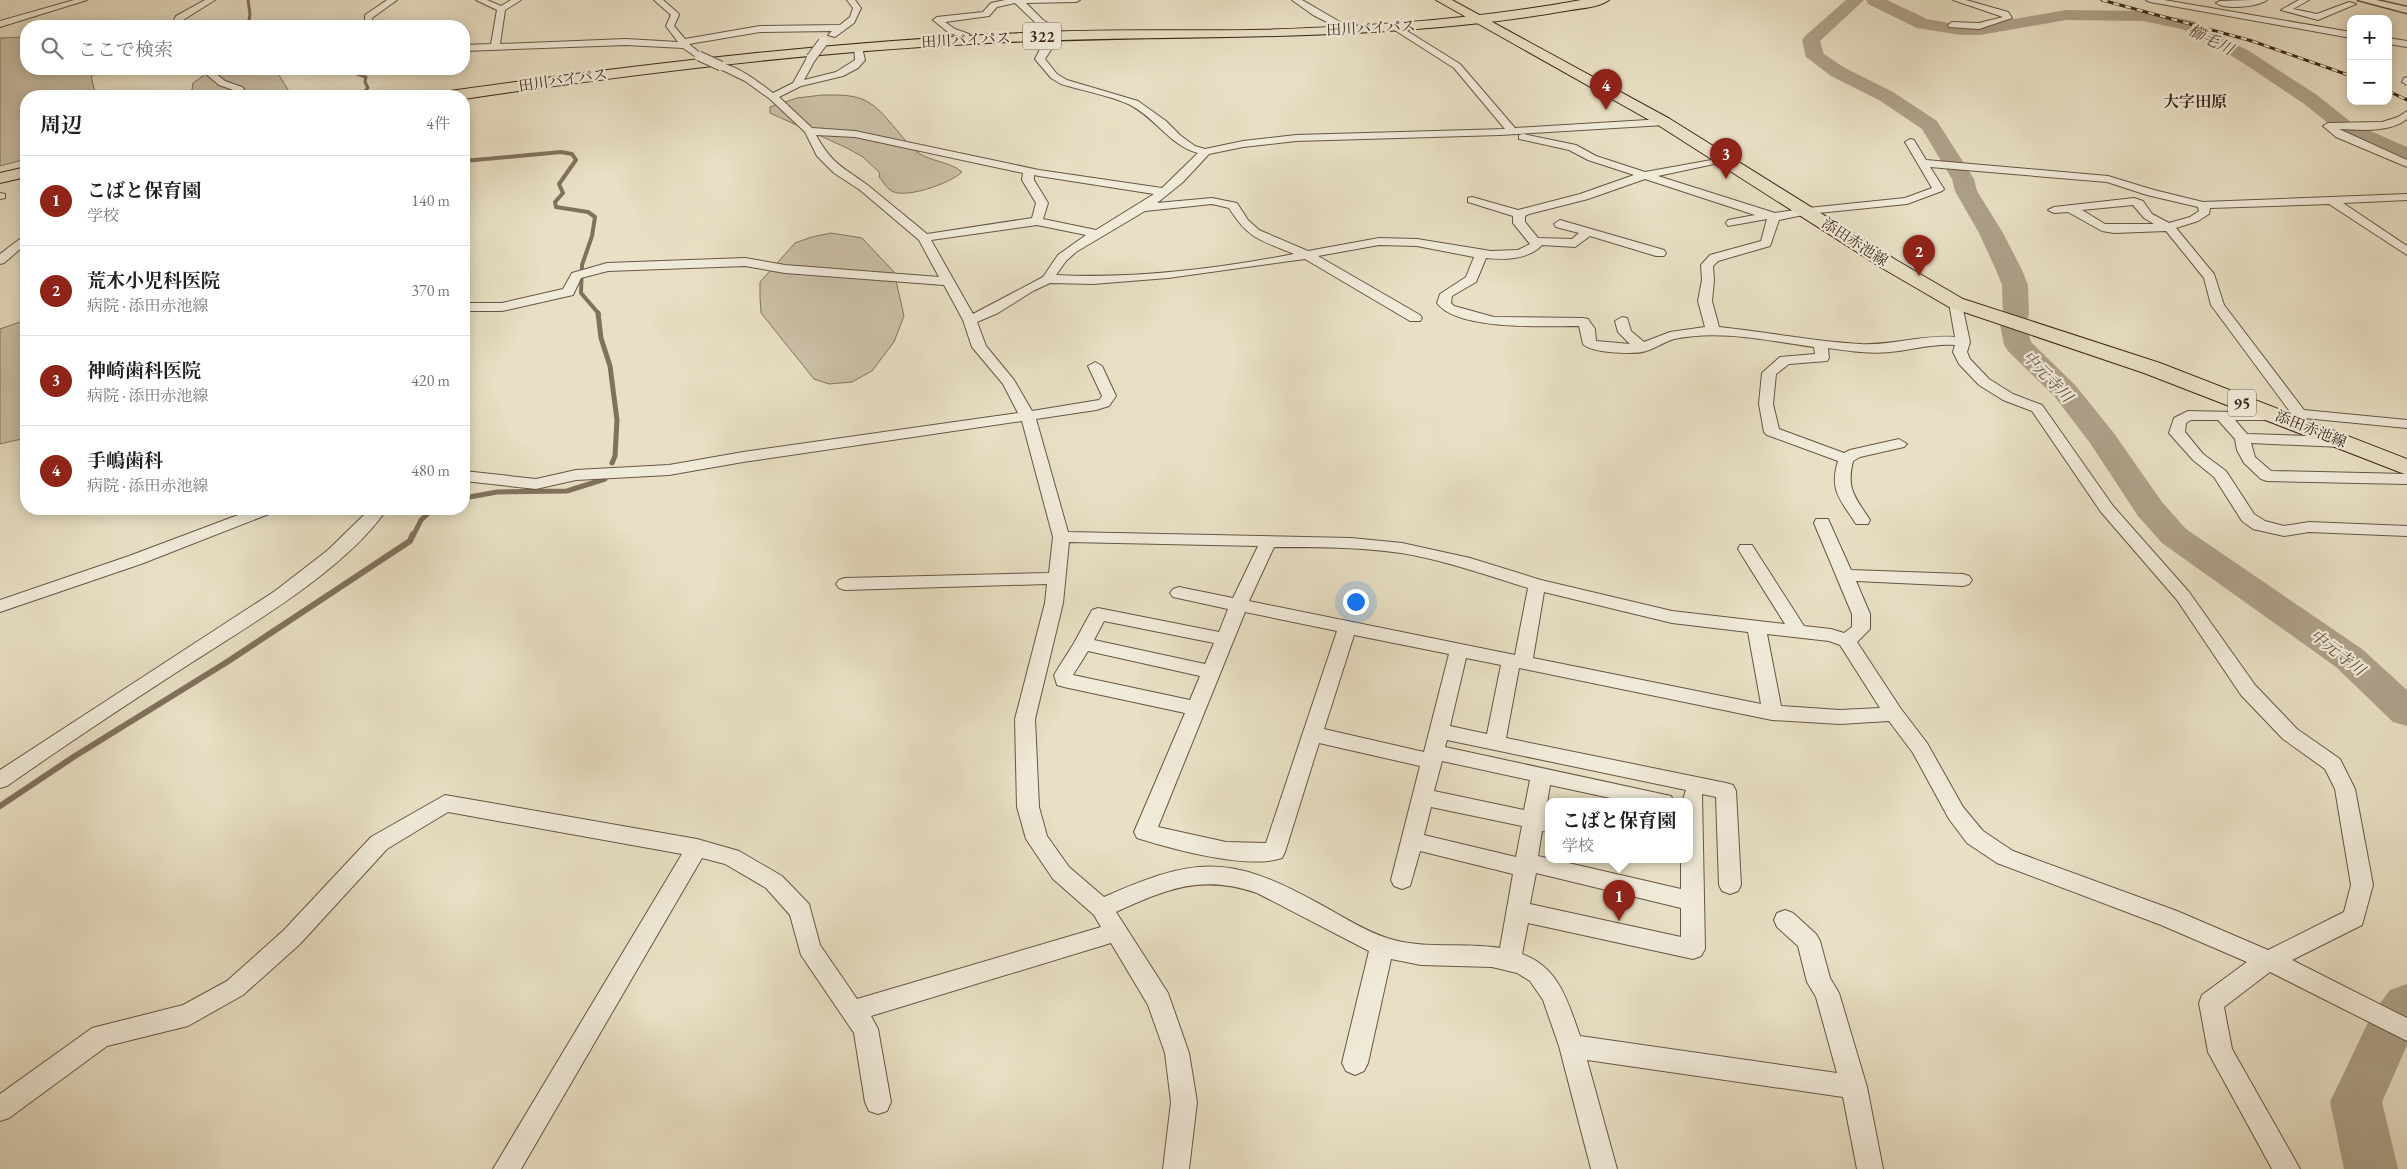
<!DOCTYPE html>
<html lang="ja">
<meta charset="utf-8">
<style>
body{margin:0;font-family:"EB Garamond","Noto Serif JP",serif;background:#f2f2f2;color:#202124}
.controls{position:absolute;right:15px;top:15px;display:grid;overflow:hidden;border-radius:10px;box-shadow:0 2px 12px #0003}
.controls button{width:45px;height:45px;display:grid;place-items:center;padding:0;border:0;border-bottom:1px solid #e0e0e0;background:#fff;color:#202124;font:25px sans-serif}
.you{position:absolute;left:1355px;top:601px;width:18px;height:18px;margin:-12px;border:4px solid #fff;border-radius:50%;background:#1a73e8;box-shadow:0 0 0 8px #1a73e833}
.badge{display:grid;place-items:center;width:32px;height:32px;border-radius:50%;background:#8f2418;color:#fff;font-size:16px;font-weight:700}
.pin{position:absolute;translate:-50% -41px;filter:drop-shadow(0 1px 2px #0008)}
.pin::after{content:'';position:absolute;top:26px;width:18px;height:15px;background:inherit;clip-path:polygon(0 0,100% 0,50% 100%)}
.popup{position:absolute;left:1545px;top:798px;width:148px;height:65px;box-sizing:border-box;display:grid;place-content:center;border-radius:10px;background:#fff;filter:drop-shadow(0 1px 4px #0005);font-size:16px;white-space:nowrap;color:#757577}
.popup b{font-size:19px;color:#202124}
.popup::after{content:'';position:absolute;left:50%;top:100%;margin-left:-10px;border:10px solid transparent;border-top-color:#fff}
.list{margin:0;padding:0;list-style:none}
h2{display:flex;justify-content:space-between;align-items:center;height:65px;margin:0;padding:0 20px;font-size:21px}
h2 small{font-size:16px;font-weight:400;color:#757577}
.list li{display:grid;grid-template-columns:32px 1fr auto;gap:15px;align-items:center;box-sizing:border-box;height:90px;padding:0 20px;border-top:1px solid #e0e0e0}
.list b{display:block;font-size:19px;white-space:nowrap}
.list p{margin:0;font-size:16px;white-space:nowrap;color:#757577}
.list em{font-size:16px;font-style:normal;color:#757577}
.icon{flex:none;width:28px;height:28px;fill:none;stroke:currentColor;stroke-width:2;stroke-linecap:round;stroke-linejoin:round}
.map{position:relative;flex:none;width:2407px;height:1169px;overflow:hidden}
.search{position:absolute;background:#fff;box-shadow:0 2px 12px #0003;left:20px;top:20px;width:450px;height:55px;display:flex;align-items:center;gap:12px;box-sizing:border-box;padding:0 18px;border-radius:20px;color:#757577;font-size:19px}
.panel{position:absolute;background:#fff;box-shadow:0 2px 12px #0003;left:20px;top:90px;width:450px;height:425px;border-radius:20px}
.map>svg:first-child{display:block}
.green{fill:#cbc0a7;stroke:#847460}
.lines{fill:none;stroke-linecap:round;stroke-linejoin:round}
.stream-far3{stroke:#80715d;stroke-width:3}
.stream-far2{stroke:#80715d;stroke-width:4}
.stream-far1{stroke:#80715d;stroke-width:5}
.stream{stroke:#80715d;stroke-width:6}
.river{fill:#aea18a;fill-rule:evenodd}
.minor-casing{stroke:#675644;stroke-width:2}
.tertiary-casing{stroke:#675644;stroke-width:3}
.primary-casing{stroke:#3c281a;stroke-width:2}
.trunk-casing{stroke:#3c281a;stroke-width:2}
.minor{fill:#f0ead9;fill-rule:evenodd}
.tertiary{fill:#f0ead9;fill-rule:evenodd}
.primary{fill:#e8dfc4;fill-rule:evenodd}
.trunk{fill:#e8dfc4;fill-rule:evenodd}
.rail-casing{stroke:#3c281a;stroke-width:3}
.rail{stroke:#f0ead9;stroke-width:2;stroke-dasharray:6;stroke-linecap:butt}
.minor-bridge-casing{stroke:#675644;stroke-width:11;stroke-linecap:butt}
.minor-bridge{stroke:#f0ead9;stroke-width:9}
.labels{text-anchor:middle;stroke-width:4.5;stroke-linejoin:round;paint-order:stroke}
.far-street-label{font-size:15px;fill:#3c281a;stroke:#f0ead9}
.shield{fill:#f0ead9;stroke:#726253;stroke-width:1}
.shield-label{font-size:16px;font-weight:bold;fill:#3c281a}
.far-water-label{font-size:16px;font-style:italic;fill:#5e4c3c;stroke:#f0ead9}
.far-quarter-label{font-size:16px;font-weight:bold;fill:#3c281a;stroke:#f0ead9}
</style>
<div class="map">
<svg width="2407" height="1169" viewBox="0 0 2407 1169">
<rect width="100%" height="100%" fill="#e8dfc4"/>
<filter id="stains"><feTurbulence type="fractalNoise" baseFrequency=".004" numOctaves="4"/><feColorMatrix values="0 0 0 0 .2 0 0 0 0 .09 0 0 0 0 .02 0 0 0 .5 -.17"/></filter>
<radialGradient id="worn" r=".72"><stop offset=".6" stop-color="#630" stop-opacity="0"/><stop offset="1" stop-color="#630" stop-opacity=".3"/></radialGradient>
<g class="green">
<polygon points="26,37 26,69 100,69 91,77 95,92 92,96 26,96 26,159 0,166 0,38"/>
<polygon points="213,69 275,69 292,96 191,96 193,83"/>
<path d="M822 95C837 95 855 94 868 102 885 111 901 139 917 152 931 162 949 161 962 172 953 182 901 202 889 189 885 186 883 181 879 177L880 173 863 157 847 148 770 113V107L797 98Z"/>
<polygon points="831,233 862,238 894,272 904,316 894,342 872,371 852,382 829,384 814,379 761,313 760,297 760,282 795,243 812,237"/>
<polygon points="26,320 26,438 0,444 0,329"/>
</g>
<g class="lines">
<g class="stream-far3">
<polyline points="248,0 250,14 248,26"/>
<polyline points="341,69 366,77 365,82 368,88 359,96"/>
</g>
<polyline class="stream-far2" points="464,161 561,152 572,154 576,160 559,184 563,193 555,202 556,207 588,212 595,217 592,236 582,265 581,293 599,314"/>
<g class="stream-far1">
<polyline points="598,313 601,338 610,366 617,420 615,456 612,463"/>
<polyline points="464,498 497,492 567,491 605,479"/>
<polyline points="413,536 421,520 433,509"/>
</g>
<polyline class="stream" points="0,806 75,756 227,662 410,541 413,534"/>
<g class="river">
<polygon points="1846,0 1864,0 1820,41 1824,54 1845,68 1893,92 1937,121 1974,179 1977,191 2003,233 2022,270 2028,285 2029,314 2026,324 2031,342 2075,385 2113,432 2162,502 2186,529 2362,649 2407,690 2407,726 2393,722 2336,667 2162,543 2138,516 2090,443 2055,397 2008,351 2004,345 2000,324 2003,314 2002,285 1996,270 1979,233 1955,191 1952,179 1922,129 1879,100 1831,76 1806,57 1802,40 1805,36"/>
<polygon points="1866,0 1887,0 1927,19 1961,25 1980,25 2066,10 2143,11 2193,21 2249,51 2317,95 2352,123 2407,147 2407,161 2363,144 2338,131 2303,103 2237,59 2182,29 2143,21 2066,20 1980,35 1961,35 1917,28 1868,4"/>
<polygon points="2407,984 2407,1045 2382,1102 2398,1169 2344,1169 2330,1102 2372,1014 2390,990"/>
</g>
<defs>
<g id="minor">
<polygon points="74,0 87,0 0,27 0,21"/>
<polygon points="205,0 215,0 183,20 179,26 171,26 176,16"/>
<polygon points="387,0 397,0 372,18 372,22 376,26 365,25 365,15"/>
<polygon points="476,0 487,0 501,6 511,0 521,0 505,10 500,44 626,39 678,42 666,26 671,15 654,0 663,0 678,13 679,15 674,26 685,39 760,26 840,25 850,17 853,8 847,0 855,0 861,8 854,23 835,37 828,35 832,31 760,32 689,44 704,56 699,59 683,48 626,45 464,51 464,45 491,44 497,10"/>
<polygon points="1005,0 1080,0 1076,2 1026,3 1043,20 1058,29 1058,33 1055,34 1037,24 1015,3 997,7 989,16 945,22 955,29 969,34 970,40 966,43 963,42 962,37 949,33 933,20 937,17 983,12 991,3"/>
<polygon points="1292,0 1302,0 1354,30 1347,32 1313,15"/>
<polygon points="1953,0 1966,0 2008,12 2012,18 1979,29 1949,27 1948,25 1952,22 1979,23 2003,17"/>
<polygon points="2146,0 2164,0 2351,32 2351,38 2150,2"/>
<path d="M2253 0H2267C2258 7 2225 10 2216 3L2220 1Z"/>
<polygon points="2299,0 2309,0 2293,9 2317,14 2349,2 2356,4 2318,20 2281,10"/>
<path d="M1396 24 1460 64 1515 128 1664 119 1669 122 1664 125 1500 135 1296 141 1243 147 1209 154 1183 182 1157 203 1212 198 1237 203 1248 220 1259 230 1308 251 1379 238 1417 239 1491 251 1518 250 1530 244 1513 223V216L1468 202V198L1472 197 1518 210 1580 194 1634 175 1588 160 1569 150 1519 139V135L1523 134 1576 145 1596 156 1645 172 1728 157V161L1658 176 1775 213 1808 208 1905 198 1932 188 1905 142 1910 139 1914 140 1926 160 2108 176 2154 190 2203 202 2407 194V200L2343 203 2407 246V255L2329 204 2210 208 2209 214 2198 221 2176 228 2214 274 2224 305 2304 410 2407 420V428L2294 417 2211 305 2204 278 2166 231 2114 233 2102 231 2068 212 2054 213 2048 210 2054 207 2134 198 2143 201 2152 214 2169 223 2190 217 2199 211 2198 207 2147 195 2107 182 1930 167 1944 189 1942 191 1907 204 1808 214 1779 220 1770 246 1718 261 1713 266 1714 280 1712 301 1719 327C1766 332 1813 341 1860 344 1892 346 1924 334 1955 337L1949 303 1951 300H1961L1970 342 1967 352 1970 359 1989 379 2013 394 2042 405 2113 506 2189 592 2255 685 2297 729 2340 759 2355 789 2373 885 2362 925 2292 960 2407 1018V1041L2270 972 2224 1007 2232 1049 2300 1169H2272L2208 1052 2199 1003 2202 995 2247 962 2161 925 1997 863 1967 843 1949 819 1913 753 1889 721 1840 724 1772 720 1519 668 1506 738 1726 783 1733 785 1736 791 1741 885 1738 891 1730 894 1722 891 1719 885 1716 797 1702 794 1705 949 1701 956 1693 959 1528 923 1522 954C1559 967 1568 1002 1580 1036L1837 1073 1816 997 1807 982 1798 946 1777 927 1774 920 1777 913 1785 910 1793 913 1816 934 1820 941 1830 978 1839 993 1867 1087 1883 1169H1857L1843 1097 1587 1060 1617 1169H1591L1559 1046 1543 1000 1530 981 1517 973 1492 967 1421 965 1391 959 1368 1063 1364 1071 1355 1075 1346 1071 1342 1063 1369 951 1257 893C1201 874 1167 889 1116 912L1168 993 1189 1053 1197 1102 1189 1169H1163L1171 1102 1165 1053 1148 1005 1111 943 871 1016 878 1029 891 1102 887 1111 878 1114 869 1111 865 1102 854 1033 801 955 790 915 766 888 725 864 702 858 521 1169H493L682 854 448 812 387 849 300 944 243 995 188 1026 107 1046 9 1118 0 1121V1094L92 1028 183 1005 227 981 284 930 371 837 445 795 697 839 739 851 782 876 809 904 820 945 857 999 1101 927 1094 915 1053 879 1026 839 1017 807 1015 719 1045 603 1047 584 845 590 839 588 836 584 839 580 845 578 1049 573 1053 537 1022 421 743 462 669 475 576 480 536 489 464 481V471L536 479 576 470 669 465 743 452 1018 413 1003 384 972 347 963 320 944 285 785 273 745 266 608 271 581 278 573 295 502 311H464V303H502L563 289 572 273 607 263 745 258 785 265 939 277 919 240 860 190 834 173 817 156 805 132 770 99 745 81 718 68V64C733 62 761 84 773 93L793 83 808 56 816 58 804 80 836 72 855 60 854 46 861 44 865 60 858 68 843 76 801 86 779 97 812 128 855 131 1039 170 1162 188 1198 153C1171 146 1156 119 1132 106 1116 97 1080 90 1061 84L1051 78 1035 59 1039 51 1049 40 1056 42 1045 59 1057 74 1067 80 1138 101 1166 121 1181 136 1195 146 1205 149 1243 141 1296 135 1505 129 1454 68 1393 29V25ZM816 135 855 137 1023 173 1022 180 1036 203 1032 218 927 234C908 218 889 203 870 187 845 168 832 165 816 135ZM1034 175 1039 176 1154 194 1096 230 1043 219 1048 203 1034 180ZM1645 179 1755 215 1728 220 1726 223 1728 226 1767 219 1761 241 1710 255 1701 265 1702 280 1698 301 1705 327 1670 332 1644 342 1631 331 1627 318 1622 317 1615 321 1618 332 1630 344 1596 341 1595 329 1588 319 1583 318 1494 317 1454 306 1451 303 1452 296 1476 282 1486 258C1505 260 1528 260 1542 245L1575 247 1590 236 1656 256H1664L1666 253 1664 250 1560 220 1554 224 1556 227 1579 233 1572 239 1538 238 1525 222V216L1529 214 1588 199ZM1212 204 1229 208C1249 240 1261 240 1294 254 1217 269 1135 279 1056 275L1066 261 1076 252 1145 211ZM2133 205 2144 218 2154 224H2105L2082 210ZM1037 225 1086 235 1058 255 1043 277 973 314 931 240ZM1379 245 1417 246 1474 257 1466 277 1440 294 1437 303C1457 331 1546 326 1579 326L1583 344C1590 353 1635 355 1646 351 1656 348 1664 342 1674 339 1720 329 1769 341 1814 347L1815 354 1780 357 1762 373 1759 404 1764 432 1767 435 1838 461C1829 491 1840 499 1856 524H1868L1870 520C1855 497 1846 489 1853 461L1860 457 1904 447 1907 444 1899 439 1850 450 1844 453 1779 429 1773 404 1776 374 1789 364 1827 361 1829 358 1828 348C1849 351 1869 354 1890 352 1911 350 1934 343 1955 345L1953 352 1959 364 1979 385 2003 400 2032 411 2101 512 2177 600 2241 695 2283 739 2325 769 2335 789 2351 885 2344 912 2268 950 2177 911 2013 851 1983 831 1963 807 1927 743 1901 709 1857 642 1870 629V614L1856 581 1963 586 1969 584 1972 580 1969 576 1963 574 1851 570 1828 519H1816L1814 523 1852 614V627L1844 633 1831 629 1804 626 1752 545H1740L1738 549 1785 624 1672 611 1541 580 1470 558 1402 543 1351 538 1068 532 1036 419 1096 410 1109 406 1116 396 1102 366 1095 362 1088 366 1102 396 1099 400 1032 411 1014 380 986 346 977 322 998 313 1033 291 1050 283 1093 284 1168 278 1305 259 1410 321H1420L1422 318 1420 315 1318 256ZM1069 542 1258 546 1233 598 1179 587 1173 589 1170 593 1173 597 1228 609 1219 632 1098 608 1092 610 1074 643 1054 675 1057 685 1064 687 1185 713 1134 832 1137 838C1172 849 1247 870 1282 858L1285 852 1319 743 1420 766 1391 880 1394 886 1402 889 1410 886 1420 851 1513 874 1500 948C1462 942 1424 950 1387 938 1362 930 1339 914 1316 902 1229 854 1194 857 1104 897L1069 867 1047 836 1039 807 1035 719 1063 603ZM1274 547C1317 547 1359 547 1401 553 1444 560 1486 575 1528 588L1515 655 1249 601ZM1544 592 1672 623 1748 632 1761 704 1533 658ZM1245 612 1337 631 1266 843 1226 842 1158 827ZM1104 621 1214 643 1205 664 1094 640ZM1767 634 1829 641 1840 645 1880 708 1840 710 1781 706ZM1354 635 1449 654 1424 752 1324 729ZM1088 651 1200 676 1190 700 1073 675ZM1466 658 1501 665 1487 734 1450 726ZM1447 740 1686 790 1682 802H1689V860H1681V889L1538 856 1542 831 1549 832V816L1545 815 1550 785 1629 802H1674L1671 796 1445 747ZM1442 761 1530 780 1524 810 1434 791ZM1431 807 1522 826 1516 857 1424 835ZM1536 873 1681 908V937L1530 904Z"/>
<polygon points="2388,38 2407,41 2407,47 2388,44"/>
<polygon points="200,69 210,69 225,81 242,87 250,96 240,96 236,91 219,85"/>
<polygon points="2407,77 2407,85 2402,82 2404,78"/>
<path d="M2407 111V119C2390 133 2360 130 2339 129L2407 160V167L2336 137 2323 126 2328 123 2382 122 2398 117Z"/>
<polygon points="0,193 5,194 5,198 0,199"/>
<polygon points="25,235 26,244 4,263 0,264 0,254"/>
<polygon points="2188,411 2278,413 2285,417 2283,420 2235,420 2247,434 2342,437 2350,442 2342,447 2251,443 2255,457 2271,471 2407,474 2407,484 2267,481 2261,479 2244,463 2237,450 2235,439 2218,420 2191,420 2186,423 2185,432 2203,454 2226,471 2254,514 2265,521 2284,526 2309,522 2407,526 2407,536 2309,532 2284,536 2253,529 2242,521 2214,477 2193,460 2169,433 2174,418"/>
<polygon points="254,509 276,509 274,512 141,564 0,612 0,600 129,556"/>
<path d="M370 509H387C346 569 252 624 191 663 129 703 68 743 7 786L0 788V770L275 591 328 550Z"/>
</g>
<polygon id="tertiary" points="2358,0 2376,0 2407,7 2407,13"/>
<polygon id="primary" points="1436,0 1452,0 1670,119 1896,260 1963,299 2160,363 2407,459 2407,475 2144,373 1949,307 1882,268 1658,125"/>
<g id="trunk">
<path d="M1581 0H1609C1600 7 1583 8 1571 10 1520 19 1468 25 1416 29 1268 41 1119 35 970 44 801 53 632 74 464 99V96H442L450 91C648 63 846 40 1046 32 1115 29 1183 31 1252 30 1362 27 1473 20 1581 0Z"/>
<polygon points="26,167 26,177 0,183 0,173"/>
</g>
</defs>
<use href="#minor" class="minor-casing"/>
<use href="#tertiary" class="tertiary-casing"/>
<use href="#primary" class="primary-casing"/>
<use href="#trunk" class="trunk-casing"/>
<use href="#minor" class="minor"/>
<use href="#tertiary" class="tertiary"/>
<use href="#primary" class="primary"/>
<use href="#trunk" class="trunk"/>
<defs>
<g id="rail">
<polyline points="2102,0 2252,41 2351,76"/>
<polyline points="2388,91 2407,100"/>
</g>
</defs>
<use href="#rail" class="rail-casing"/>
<use href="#rail" class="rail"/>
<defs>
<g id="minor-bridge">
<polyline points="699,56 721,66"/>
<polyline points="811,58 823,42"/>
</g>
</defs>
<use href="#minor-bridge" class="minor-bridge-casing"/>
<use href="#minor-bridge" class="minor-bridge"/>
</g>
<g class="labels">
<g class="far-street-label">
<text transform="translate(1371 28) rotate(-3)" y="5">田川バイパス</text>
<text transform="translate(966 40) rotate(-3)" y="5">田川バイパス</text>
<text transform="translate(563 80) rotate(-8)" y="5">田川バイパス</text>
<text transform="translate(1855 242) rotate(33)" y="5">添田赤池線</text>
<text transform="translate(2311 429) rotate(22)" y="5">添田赤池線</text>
</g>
<g class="shield">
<rect x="1023" y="22.5" width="38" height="27" rx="4"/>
<rect x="2228" y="389.5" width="28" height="27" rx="4"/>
</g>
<g class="shield-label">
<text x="1042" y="42">322</text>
<text x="2242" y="409">95</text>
</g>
<g class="far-water-label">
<text transform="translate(2211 39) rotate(27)" y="6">櫛毛川</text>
<text transform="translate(2048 376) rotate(46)" y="6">中元寺川</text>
<text transform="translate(2338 652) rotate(38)" y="6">中元寺川</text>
</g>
<g class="far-quarter-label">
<text x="2195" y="107">大字田原</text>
</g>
</g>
<rect width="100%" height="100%" filter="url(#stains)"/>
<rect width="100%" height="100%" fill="url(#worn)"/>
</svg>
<div class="controls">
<button>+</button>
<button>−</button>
</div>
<div class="you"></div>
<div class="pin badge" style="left:1619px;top:921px">1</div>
<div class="popup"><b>こばと保育園</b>学校</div>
<div class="pin badge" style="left:1919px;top:276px">2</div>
<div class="pin badge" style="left:1726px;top:179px">3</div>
<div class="pin badge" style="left:1606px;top:110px">4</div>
<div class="search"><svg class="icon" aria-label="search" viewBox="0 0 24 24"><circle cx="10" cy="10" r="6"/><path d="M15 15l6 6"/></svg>ここで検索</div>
<section class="panel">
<h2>周辺<small>4件</small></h2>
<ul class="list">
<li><span class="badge">1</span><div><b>こばと保育園</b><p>学校</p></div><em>140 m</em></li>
<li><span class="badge">2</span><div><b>荒木小児科医院</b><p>病院 · 添田赤池線</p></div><em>370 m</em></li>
<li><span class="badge">3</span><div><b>神崎歯科医院</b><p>病院 · 添田赤池線</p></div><em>420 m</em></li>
<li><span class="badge">4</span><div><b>手嶋歯科</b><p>病院 · 添田赤池線</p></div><em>480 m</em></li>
</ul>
</section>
</div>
